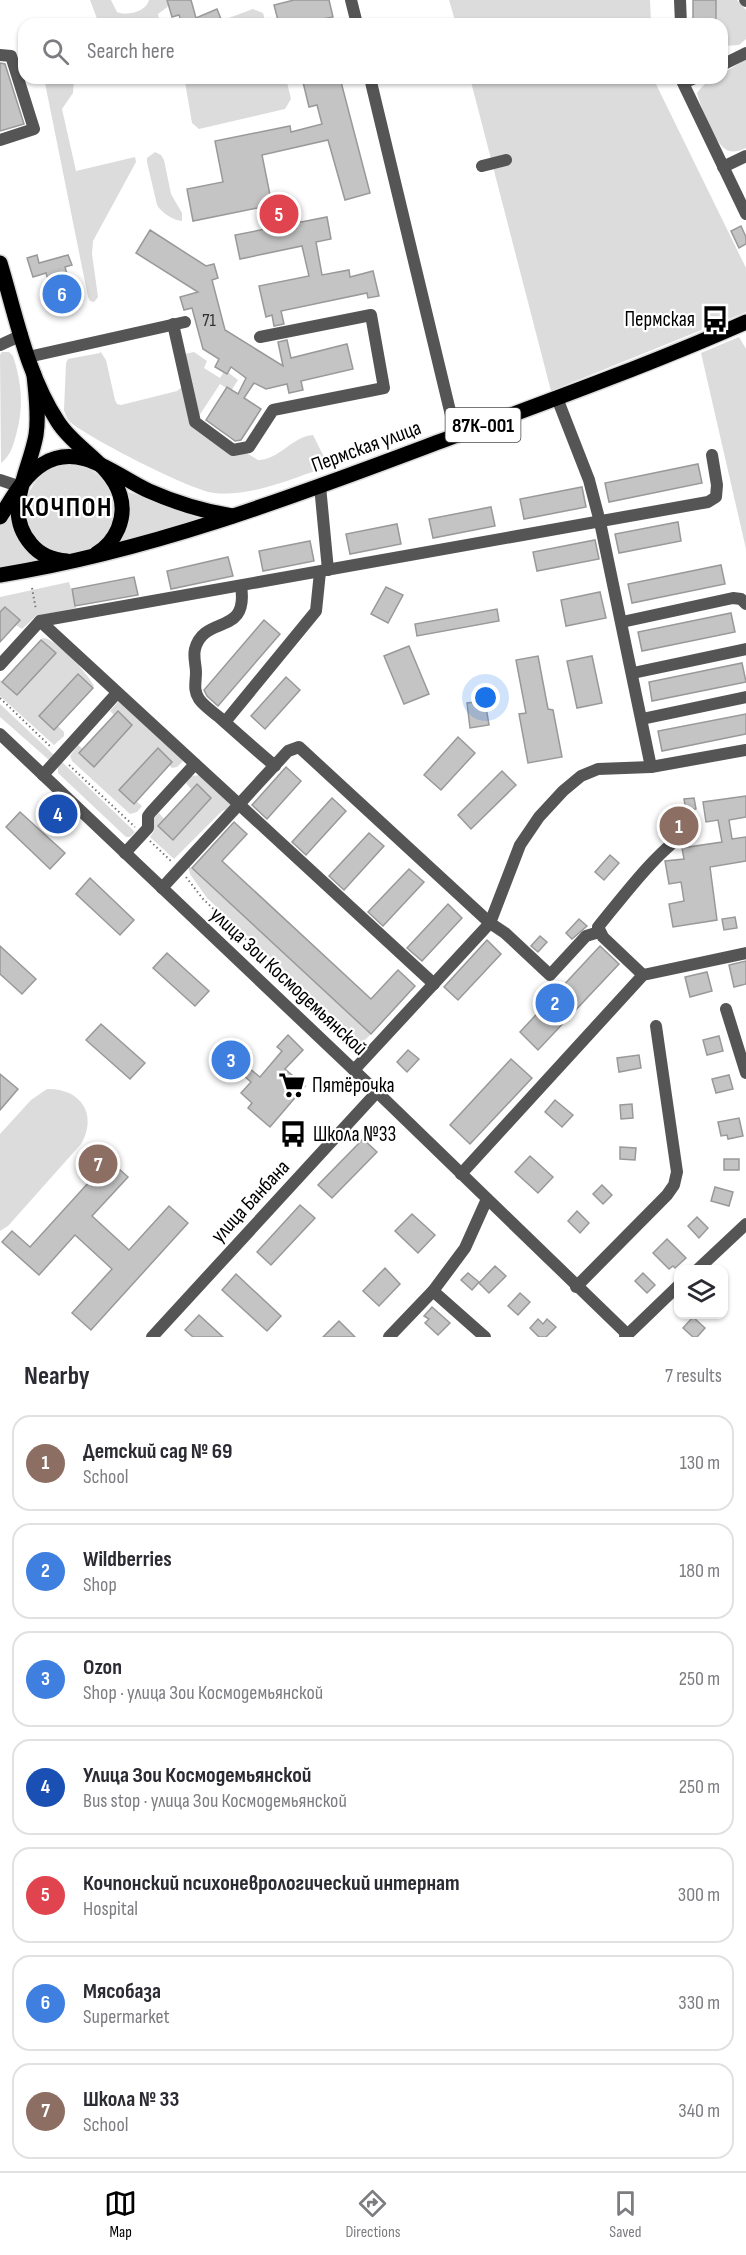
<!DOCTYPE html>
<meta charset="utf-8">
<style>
body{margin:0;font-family:"Sofia Sans Condensed",sans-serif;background:#f7f7f7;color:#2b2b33}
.controls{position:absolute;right:18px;bottom:18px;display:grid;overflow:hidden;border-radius:12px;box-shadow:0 2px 4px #0004}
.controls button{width:54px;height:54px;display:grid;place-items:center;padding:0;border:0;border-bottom:2px solid #e1e1e2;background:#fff;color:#2b2b33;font:30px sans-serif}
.you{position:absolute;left:486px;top:698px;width:21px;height:21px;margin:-15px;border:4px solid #fff;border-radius:50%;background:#1a73e8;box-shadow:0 0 0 9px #1a73e833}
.badge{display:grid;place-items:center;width:39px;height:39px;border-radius:50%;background:#000;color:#fff;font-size:20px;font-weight:700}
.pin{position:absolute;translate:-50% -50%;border:3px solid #fff;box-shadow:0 2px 6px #0006}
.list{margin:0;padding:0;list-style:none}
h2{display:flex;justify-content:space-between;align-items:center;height:78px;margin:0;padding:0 24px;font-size:26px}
h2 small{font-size:20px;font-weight:400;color:#7c7c81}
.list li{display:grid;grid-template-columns:39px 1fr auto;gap:18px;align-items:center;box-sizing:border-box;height:96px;margin:0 12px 12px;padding:0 12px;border:2px solid #e1e1e2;border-radius:18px}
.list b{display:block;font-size:22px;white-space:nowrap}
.list p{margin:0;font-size:20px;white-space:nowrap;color:#7c7c81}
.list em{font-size:20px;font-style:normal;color:#7c7c81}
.icon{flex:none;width:33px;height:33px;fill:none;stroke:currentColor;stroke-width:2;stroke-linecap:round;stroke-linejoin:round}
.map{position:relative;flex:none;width:746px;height:1337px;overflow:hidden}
.search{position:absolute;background:#fff;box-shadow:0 2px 4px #0004;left:18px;right:18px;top:18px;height:66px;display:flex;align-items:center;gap:15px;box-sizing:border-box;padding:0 21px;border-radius:18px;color:#7c7c81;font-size:22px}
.sheet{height:834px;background:#fff}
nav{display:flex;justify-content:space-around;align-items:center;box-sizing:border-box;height:84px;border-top:2px solid #e1e1e2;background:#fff;font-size:16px;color:#7c7c81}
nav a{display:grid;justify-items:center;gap:3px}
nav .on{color:#000}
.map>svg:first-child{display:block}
.green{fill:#dcdcdc}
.building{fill:#c4c4c4;stroke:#999;stroke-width:1.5}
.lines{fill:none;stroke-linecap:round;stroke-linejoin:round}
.major-casing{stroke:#dbdbdb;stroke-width:18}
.path{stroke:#777;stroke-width:2;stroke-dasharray:1.5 3;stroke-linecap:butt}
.minor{stroke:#555;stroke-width:12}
.major{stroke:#000;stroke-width:15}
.labels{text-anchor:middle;stroke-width:4.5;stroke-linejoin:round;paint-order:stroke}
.number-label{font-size:18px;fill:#313131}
.shield{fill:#fff;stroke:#4c4c4c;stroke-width:1.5}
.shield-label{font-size:20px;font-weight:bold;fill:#000}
.poi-label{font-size:21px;fill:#000;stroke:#fff;text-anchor:start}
.street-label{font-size:21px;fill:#000;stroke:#fff}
.district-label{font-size:27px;font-weight:bold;letter-spacing:1.5px;fill:#000;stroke:#fff}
</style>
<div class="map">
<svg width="746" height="1337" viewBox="0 0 746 1337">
<rect width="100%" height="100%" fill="#fff"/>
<g class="green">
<path d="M90 0H111L117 12C127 16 146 12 149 0H168L170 5 158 14 160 24H99Z"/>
<polygon points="449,0 650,0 651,24 456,24"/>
<polygon points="716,0 737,0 746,10 746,39 739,45 722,46 722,24 717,24"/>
<polygon points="253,9 263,13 266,24 220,24 226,19"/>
<path d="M746 59V148C739 151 730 154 724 148 713 139 701 107 697 93 704 84 710 78 722 78V74Z"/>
<polygon points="44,78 74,78 73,93 62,109 76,171 135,157 136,162 93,241 92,254 98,297 94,302 90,301 88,297"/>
<polygon points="182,78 286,78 291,99 285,109 199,129 192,123 185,82"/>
<polygon points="470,78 653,78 746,268 746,312 551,391"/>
<path d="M155 152 161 155 164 160 171 194 182 213V221C174 221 161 212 157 205L147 162V158Z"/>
<polygon points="739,337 746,349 746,549 701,353"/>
<path d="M100 351 106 360 115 400 117 404 121 405 177 391 181 388 183 384 185 354 194 352 207 361 204 368 220 378 225 370 238 380 231 391 220 384 195 422 258 460C279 460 293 436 313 435L326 461 321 469C288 480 250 497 214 493 190 490 89 438 70 422 67 419 65 414 64 410L66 363 68 359 100 353Z"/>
<path d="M2 352H9L13 356C22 384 24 407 16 435 13 446 11 455 1 463L0 355Z"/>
<circle cx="70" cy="509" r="44"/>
<path d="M126 491 201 519 121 542C130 525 133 509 126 491Z"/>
<polygon points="13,505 51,562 0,571 0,522"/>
<polygon points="69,582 76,608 36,616 22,629 16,625 20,620 6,607 0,612 0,597"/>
<path d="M43 638C56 638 88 674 94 686L58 726 64 732V736L54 745 0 696V680L17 695 56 653 41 640Z"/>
<polygon points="119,701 183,761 177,767 172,768 169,765 172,762 157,749 119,790 133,803 136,801 142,806 137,812 130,814 72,761 70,756 78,745 83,749 79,754 94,767 132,725 118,712 114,715 110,711"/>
<polygon points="0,704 54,755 49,760 0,717"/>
<polygon points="62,762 135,832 130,837 126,837 58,773 58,768"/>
<polygon points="201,775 232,803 228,809 222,811 174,859 150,837 154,831 153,819 159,813 164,819 158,826 173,839 211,798 197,784 192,790 186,783 191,776"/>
<polygon points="188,865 371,1034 363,1042 359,1041 207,898 190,874"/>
<path d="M47 1089C81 1088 98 1115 81 1144L8 1226 0 1231V1134L31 1100Z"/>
</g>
<g class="building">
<polygon points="167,0 191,0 196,18 217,9 223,24 182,24 179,15 172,17"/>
<polygon points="294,0 329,0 333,17 317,20 318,24 306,24 306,22 279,24 274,5"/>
<rect x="693" y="0" width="23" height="24"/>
<polygon points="0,63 5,64 24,124 0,131"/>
<polygon points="302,78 340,78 370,193 345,200 328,140 262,155 272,205 193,221 187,189 223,182 215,141 290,126 291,132 322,124 317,105 309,107"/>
<polygon points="327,217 331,239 316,242 322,275 349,270 350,277 373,271 379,296 368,298 367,293 281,311 284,324 274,326 272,315 266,317 259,286 309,276 302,246 240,259 235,235"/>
<polygon points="741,226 746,237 746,244 739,248 731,231"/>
<polygon points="150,230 206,266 214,264 218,278 212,280 225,330 283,366 278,342 287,340 291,358 347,344 353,369 301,381 303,390 289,393 287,384 266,389 254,383 244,398 261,409 241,440 235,441 231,438 206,420 227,387 238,394 246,378 231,367 227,374 215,367 219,359 203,349 192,308 184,310 180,297 198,292 136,253"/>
<polygon points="37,255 39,263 68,255 72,265 65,267 77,309 58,315 46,273 33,277 27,258"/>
<polygon points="698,464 702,483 609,502 605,483"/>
<polygon points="582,487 586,507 524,519 520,499"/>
<polygon points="491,507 495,526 433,538 429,519"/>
<polygon points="678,522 681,541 619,553 615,534"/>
<polygon points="397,524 401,544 350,554 346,534"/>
<polygon points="595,540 599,559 537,571 533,552"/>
<polygon points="310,541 314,561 263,571 259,551"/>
<polygon points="228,557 233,576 171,589 167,571"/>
<polygon points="721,565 725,584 632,603 628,584"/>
<polygon points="134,577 138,595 75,606 72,589"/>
<polygon points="386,587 403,595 388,623 371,614"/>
<polygon points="600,592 606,618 566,626 561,600"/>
<polygon points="5,607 20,620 0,642 0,612"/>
<polygon points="497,609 499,621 417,636 415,624"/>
<polygon points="731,613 735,632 642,651 638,632"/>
<polygon points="264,620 280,634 218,706 207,696 204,690"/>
<polygon points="41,640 56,653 17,695 2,682"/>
<polygon points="409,646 429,694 404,704 384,656"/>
<polygon points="538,656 548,709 553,710 562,757 528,763 519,714 526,713 516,660"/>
<polygon points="592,656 602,703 577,708 567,661"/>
<polygon points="742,663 746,682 652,701 649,682"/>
<polygon points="78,674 93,688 54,730 39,716"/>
<polygon points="286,677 300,690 265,729 251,716"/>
<polygon points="485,701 489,725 470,728 467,703"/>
<polygon points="118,711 132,725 94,767 79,753"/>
<polygon points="746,714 746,734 662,751 658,731"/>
<polygon points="458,737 475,753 441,790 424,775"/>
<polygon points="158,748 172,762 134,804 119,790"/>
<polygon points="286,767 301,781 267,819 252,805"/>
<polygon points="502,771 516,785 471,829 458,815"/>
<polygon points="197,784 211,798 173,840 158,826"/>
<polygon points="746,796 746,817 729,820 732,839 746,837 746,861 710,867 717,920 673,927 669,904 684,901 681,882 669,884 665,861 684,859 682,848 722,842 718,820 706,822 703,802"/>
<polygon points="332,798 346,811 306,855 292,842"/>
<polygon points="694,798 696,809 686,811 684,799"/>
<polygon points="20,812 65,853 50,869 6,827"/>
<polygon points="234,822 247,834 222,861 371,999 398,970 415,986 371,1034 192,868"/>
<polygon points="369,833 384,846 344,890 329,876"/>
<polygon points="610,855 619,863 604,880 595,872"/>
<polygon points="409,869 424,882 383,926 368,912"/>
<polygon points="90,878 134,920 120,935 76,894"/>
<polygon points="448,904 462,918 422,961 407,948"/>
<polygon points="735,917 737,928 724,930 722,919"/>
<polygon points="579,919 587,926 572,939 566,933"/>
<polygon points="540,936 547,942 538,952 531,946"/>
<polygon points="487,940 501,954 458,1000 444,987"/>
<polygon points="0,946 36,979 22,994 0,974"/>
<polygon points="600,946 619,964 538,1050 520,1032"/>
<polygon points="167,953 209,991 195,1006 153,968"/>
<polygon points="746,961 746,984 734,987 729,965"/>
<polygon points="707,972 712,991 690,997 685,977"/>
<polygon points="101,1024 145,1063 130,1079 86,1040"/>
<polygon points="288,1035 303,1050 285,1069 305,1086 270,1127 248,1108 252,1103 241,1093 251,1082 219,1054 233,1039 251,1055 244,1064 260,1077 282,1051 277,1047"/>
<polygon points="719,1036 723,1051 707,1055 703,1040"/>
<polygon points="408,1050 419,1059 407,1072 397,1062"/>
<polygon points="639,1055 641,1068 619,1072 617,1058"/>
<polygon points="511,1059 532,1078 470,1144 450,1125"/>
<polygon points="0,1074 18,1089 0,1110"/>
<polygon points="729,1075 733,1089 716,1093 712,1079"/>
<polygon points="555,1100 573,1115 562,1127 545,1112"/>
<polygon points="632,1104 633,1118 621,1119 620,1105"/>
<polygon points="739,1118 743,1136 728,1139 727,1135 721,1136 718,1122"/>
<polygon points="363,1139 377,1152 332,1198 318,1185"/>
<polygon points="620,1147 636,1148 635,1160 620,1159"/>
<polygon points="530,1156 553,1177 538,1193 515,1172"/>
<rect x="724" y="1159" width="15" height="11"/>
<polygon points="109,1160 128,1177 92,1216 129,1250 169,1206 188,1223 91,1330 72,1313 112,1269 75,1235 39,1275 2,1242 12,1231 30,1247"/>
<polygon points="602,1185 612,1195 603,1204 593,1194"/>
<polygon points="715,1187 733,1192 729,1206 711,1201"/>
<polygon points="300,1205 315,1218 271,1265 257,1252"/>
<polygon points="577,1211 589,1223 580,1233 568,1221"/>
<polygon points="412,1214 435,1235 418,1253 395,1231"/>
<polygon points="697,1217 708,1228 699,1238 688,1226"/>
<polygon points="667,1239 686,1258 675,1268 673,1266 669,1269 653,1253"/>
<polygon points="495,1266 506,1276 489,1293 479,1283"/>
<polygon points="385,1268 400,1284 379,1306 363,1291"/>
<polygon points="468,1273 479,1282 472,1290 461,1280"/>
<polygon points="643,1273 655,1285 647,1293 635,1281"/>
<polygon points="236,1274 281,1316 267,1331 222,1290"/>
<polygon points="520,1293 530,1302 518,1315 508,1306"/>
<polygon points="432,1307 450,1323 438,1335 425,1323 429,1319 424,1316"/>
<polygon points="199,1315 223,1337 193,1337 185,1330"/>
<polygon points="693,1317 705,1328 697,1337 693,1337 683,1328"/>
<polygon points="538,1319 543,1324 547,1319 556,1327 546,1337 539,1337 530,1328"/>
<polygon points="339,1321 355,1337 323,1337"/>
</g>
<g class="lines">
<defs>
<g id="major">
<path d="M0 263C16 316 27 375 58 422 75 449 111 464 120 495 127 518 116 542 96 554"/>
<path d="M34 375C36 395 39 416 36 435 30 471 2 511 31 544 40 555 53 560 67 561"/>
<path d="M0 517C12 499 24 475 43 464 80 441 116 476 149 491 176 503 203 511 232 516"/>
<path d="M0 575C150 551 292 497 433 444 538 405 644 367 746 322"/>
</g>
</defs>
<use href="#major" class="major-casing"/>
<g class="path">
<polyline points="32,588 36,610"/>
<polyline points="0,698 52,748"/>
<polyline points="69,765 135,827"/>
<polyline points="150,841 172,862"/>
<polyline points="186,877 203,899 359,1047"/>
</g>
<g class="minor">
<polyline points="351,0 357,24"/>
<polyline points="680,0 681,24"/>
<polyline points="745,0 746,1"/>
<polyline points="0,55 11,56 34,129 0,140"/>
<polyline points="722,65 746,53"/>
<polyline points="370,78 456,436"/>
<polyline points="695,78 683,83 746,214"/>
<polyline points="482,166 506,160"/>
<polyline points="723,167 746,156"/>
<polyline points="173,324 195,422 233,450 249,447 273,410 384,388 371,315 260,337"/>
<polyline points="0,345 22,335"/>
<polyline points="28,357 185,322"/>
<polyline points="557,398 589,480 600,522 651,767"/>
<polyline points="0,480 21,487"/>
<polyline points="320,486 328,570"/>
<path d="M241 586C249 637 204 614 195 649 193 657 196 665 196 672 196 682 193 690 199 699 204 706 213 712 219 717 238 734 256 750 275 766"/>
<polyline points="40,621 434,984"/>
<polyline points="622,622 733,598 741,599 746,604"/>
<polyline points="0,665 40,621 708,502 716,497 717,485 712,455"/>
<polyline points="633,673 746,649"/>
<polyline points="642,719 746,697"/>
<polyline points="225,722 316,611 320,572"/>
<polyline points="0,734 377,1092 627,1334"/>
<polyline points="43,775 117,693"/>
<polyline points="125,853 148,828 148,816 151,812 195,764"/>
<polyline points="162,888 288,751 299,747 490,923 354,1070"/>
<polyline points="599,932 586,936 550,975 505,933 490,923 520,845 539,817 563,791 581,776 598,769 651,767 746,750"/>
<path d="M643 975 603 937 598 927C622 898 660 846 693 829"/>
<polyline points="726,1009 746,1073"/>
<polyline points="461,1174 643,975 746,953"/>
<polyline points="697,1270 746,1224"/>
<polyline points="576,1287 667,1195 674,1185 677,1172 656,1026"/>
<polyline points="433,1291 485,1337"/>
<polyline points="152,1337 377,1092"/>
<polyline points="389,1337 433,1291 465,1248 487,1199"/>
<polyline points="625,1337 678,1286"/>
</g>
<use href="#major" class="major"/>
</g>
<defs>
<symbol id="bus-bare" viewBox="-9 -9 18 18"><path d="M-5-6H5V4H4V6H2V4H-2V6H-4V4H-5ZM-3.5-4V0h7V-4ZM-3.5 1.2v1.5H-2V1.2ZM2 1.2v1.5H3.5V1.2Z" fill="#000" stroke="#fff" stroke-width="2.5" paint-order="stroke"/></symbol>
<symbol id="supermarket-bare" viewBox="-9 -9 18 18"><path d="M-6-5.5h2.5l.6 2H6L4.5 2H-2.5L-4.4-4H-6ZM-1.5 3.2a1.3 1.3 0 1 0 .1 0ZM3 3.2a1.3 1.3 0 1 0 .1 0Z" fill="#000" stroke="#fff" stroke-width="2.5" paint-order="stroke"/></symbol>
</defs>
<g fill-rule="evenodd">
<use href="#bus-bare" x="696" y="300" width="38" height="38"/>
<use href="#supermarket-bare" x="273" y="1066" width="38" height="38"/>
<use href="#bus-bare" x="274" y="1115" width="38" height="38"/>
</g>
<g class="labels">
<g class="number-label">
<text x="209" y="326">71</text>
</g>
<rect class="shield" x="445.5" y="408" width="75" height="34" rx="4.5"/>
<g class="shield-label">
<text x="483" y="432">87К-001</text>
</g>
<g class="poi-label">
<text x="695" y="326" text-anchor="end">Пермская</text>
<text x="312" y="1092">Пятёрочка</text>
<text x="313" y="1141">Школа №33</text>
</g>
<g class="street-label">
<text transform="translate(366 446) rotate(-20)" y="7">Пермская улица</text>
<text transform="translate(289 981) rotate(43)" y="7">улица Зои Космодемьянской</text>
<text transform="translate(250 1201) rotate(-47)" y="7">улица Банбана</text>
</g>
<g class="district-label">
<text x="67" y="516">КОЧПОН</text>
</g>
</g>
</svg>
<div class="controls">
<button><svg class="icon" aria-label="layers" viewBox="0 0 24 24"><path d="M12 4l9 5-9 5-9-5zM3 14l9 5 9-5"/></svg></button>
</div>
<div class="you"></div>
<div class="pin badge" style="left:679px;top:826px;background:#8d6e63">1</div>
<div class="pin badge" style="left:555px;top:1003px;background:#3f7fe0">2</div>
<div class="pin badge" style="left:231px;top:1060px;background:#3f7fe0">3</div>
<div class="pin badge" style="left:58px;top:814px;background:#1a4fb4">4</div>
<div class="pin badge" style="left:279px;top:214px;background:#e0444e">5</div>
<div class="pin badge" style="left:62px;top:294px;background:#3f7fe0">6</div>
<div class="pin badge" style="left:98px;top:1164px;background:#8d6e63">7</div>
<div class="search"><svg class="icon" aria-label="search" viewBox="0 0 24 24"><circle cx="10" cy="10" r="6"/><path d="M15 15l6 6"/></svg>Search here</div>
</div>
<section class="sheet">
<h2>Nearby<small>7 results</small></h2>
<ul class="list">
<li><span class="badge" style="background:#8d6e63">1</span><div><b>Детский сад № 69</b><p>School</p></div><em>130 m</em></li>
<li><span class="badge" style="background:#3f7fe0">2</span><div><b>Wildberries</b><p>Shop</p></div><em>180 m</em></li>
<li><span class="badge" style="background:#3f7fe0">3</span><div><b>Ozon</b><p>Shop · улица Зои Космодемьянской</p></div><em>250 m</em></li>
<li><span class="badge" style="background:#1a4fb4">4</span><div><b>Улица Зои Космодемьянской</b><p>Bus stop · улица Зои Космодемьянской</p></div><em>250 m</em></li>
<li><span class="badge" style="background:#e0444e">5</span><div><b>Кочпонский психоневрологический интернат</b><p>Hospital</p></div><em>300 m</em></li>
<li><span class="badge" style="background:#3f7fe0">6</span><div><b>Мясобаза</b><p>Supermarket</p></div><em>330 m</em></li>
<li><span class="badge" style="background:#8d6e63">7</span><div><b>Школа № 33</b><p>School</p></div><em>340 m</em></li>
</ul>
</section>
<nav>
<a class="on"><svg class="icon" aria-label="map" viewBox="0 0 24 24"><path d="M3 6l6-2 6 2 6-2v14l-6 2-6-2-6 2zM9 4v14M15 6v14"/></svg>Map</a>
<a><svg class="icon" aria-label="directions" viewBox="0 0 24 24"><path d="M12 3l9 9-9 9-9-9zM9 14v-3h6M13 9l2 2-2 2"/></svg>Directions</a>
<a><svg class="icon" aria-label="saved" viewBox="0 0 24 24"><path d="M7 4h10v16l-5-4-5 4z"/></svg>Saved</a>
</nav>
